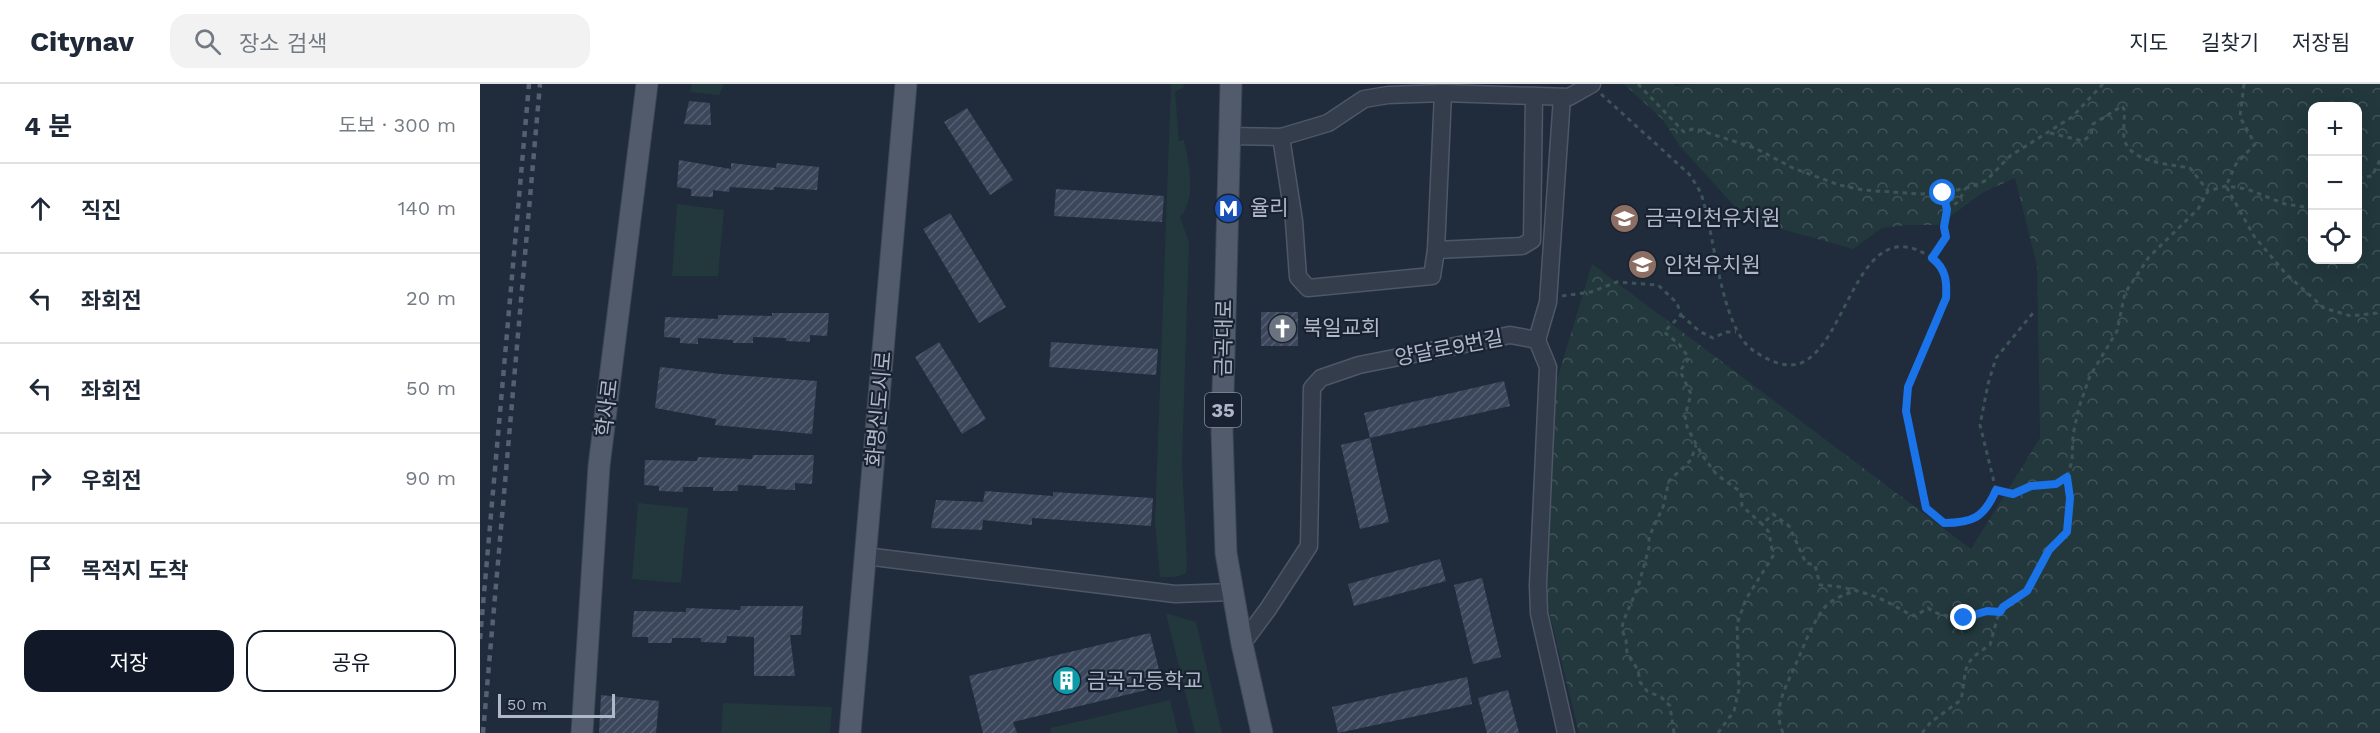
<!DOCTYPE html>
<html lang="ko">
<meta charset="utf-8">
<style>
body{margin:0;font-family:"Work Sans","Noto Sans KR",sans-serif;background:#f2f2f3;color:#1f2937}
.controls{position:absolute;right:18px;top:18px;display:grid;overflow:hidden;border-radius:12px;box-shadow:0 6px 24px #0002}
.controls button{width:54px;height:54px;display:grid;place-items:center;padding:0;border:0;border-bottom:2px solid #e0e1e3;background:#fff;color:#1f2937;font:30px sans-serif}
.scale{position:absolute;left:18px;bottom:15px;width:117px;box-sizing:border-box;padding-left:6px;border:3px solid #afb7c8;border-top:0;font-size:16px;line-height:21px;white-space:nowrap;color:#afb7c8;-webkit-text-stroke:4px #192230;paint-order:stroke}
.stop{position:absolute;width:18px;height:18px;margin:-14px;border:4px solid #1a73e8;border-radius:50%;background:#fff}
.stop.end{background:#1a73e8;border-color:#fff;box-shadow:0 2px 6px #0008}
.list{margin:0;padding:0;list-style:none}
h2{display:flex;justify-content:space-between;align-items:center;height:78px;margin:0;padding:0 24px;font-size:26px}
h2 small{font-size:20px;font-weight:400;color:#747a83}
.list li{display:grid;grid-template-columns:39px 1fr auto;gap:18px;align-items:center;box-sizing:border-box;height:90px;padding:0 24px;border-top:2px solid #e0e1e3}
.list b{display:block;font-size:22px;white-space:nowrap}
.list em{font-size:20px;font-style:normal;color:#747a83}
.actions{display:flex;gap:12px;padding:18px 24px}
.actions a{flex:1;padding:14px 0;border:2px solid #111827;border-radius:18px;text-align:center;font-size:21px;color:#111827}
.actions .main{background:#111827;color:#fff}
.icon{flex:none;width:33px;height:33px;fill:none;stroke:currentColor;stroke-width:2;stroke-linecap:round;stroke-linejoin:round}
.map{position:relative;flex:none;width:1900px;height:649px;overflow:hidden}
header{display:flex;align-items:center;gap:36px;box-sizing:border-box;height:84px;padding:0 30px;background:#fff;border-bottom:2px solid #e0e1e3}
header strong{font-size:28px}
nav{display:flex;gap:33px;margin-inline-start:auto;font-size:21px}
.search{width:420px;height:54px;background:#f2f2f3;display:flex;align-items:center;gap:15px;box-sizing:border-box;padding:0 21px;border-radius:18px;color:#747a83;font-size:22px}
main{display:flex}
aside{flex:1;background:#fff}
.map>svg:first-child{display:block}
.green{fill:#22383d}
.forest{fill:url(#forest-crowns);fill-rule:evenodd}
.building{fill:url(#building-hatch)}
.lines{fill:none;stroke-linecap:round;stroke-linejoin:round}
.minor-casing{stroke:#4f5766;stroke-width:19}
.major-casing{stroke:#3d4655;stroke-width:23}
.path{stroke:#3d5457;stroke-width:3;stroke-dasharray:4.5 4.5;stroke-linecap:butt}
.minor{stroke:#343d4c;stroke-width:16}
.major{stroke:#525b6c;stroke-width:21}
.rail{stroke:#566073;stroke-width:4.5;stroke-dasharray:6 6;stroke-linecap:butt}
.route{stroke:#1a73e8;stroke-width:8}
.labels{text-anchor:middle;stroke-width:4.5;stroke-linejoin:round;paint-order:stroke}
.shield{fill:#192230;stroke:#828a9a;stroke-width:1.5}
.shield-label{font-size:20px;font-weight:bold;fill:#afb7c8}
.poi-label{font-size:21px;fill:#afb7c8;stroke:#192230;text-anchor:start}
.street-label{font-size:21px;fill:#afb7c8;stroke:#192230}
</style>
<header>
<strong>Citynav</strong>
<div class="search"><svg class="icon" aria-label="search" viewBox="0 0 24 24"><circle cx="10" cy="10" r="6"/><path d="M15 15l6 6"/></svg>장소 검색</div>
<nav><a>지도</a><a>길찾기</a><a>저장됨</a></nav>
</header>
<main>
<aside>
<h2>4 분<small>도보 · 300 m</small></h2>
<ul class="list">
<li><svg class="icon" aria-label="ahead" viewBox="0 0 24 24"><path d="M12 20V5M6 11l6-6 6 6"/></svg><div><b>직진</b></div><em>140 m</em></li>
<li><svg class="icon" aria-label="left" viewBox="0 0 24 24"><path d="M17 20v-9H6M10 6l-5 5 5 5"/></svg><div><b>좌회전</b></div><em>20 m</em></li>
<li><svg class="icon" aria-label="left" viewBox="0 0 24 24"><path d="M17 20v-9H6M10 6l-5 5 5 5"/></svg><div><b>좌회전</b></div><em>50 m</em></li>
<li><svg class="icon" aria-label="right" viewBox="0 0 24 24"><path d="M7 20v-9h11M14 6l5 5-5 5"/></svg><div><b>우회전</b></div><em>90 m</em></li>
<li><svg class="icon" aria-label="arrive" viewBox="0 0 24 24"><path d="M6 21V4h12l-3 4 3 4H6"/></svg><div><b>목적지 도착</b></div></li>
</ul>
<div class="actions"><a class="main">저장</a><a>공유</a></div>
</aside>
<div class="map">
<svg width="1900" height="649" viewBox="0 0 1900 649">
<defs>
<pattern id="forest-crowns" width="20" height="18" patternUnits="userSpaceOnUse" patternTransform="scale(1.5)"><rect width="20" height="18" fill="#22383d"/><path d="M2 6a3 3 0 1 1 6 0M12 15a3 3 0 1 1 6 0" fill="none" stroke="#405358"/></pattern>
<pattern id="building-hatch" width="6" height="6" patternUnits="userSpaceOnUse" patternTransform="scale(1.5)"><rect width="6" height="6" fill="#3c475c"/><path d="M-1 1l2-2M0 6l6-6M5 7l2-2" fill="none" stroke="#565f72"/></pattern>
</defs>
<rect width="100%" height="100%" fill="#202b3c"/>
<g class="green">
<polygon points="212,0 244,0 239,11 210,8"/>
<path d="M691 0H704L703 4 695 8 699 57 704 56C709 80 717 113 700 133L709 159 702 377 707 480 706 489 696 493H680L675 438Z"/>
<polygon points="197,120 244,126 238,192 192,192"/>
<polygon points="158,419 208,424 201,499 152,495"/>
<polygon points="686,529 716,538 742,649 715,649"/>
<polygon points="690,616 698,649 570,649 571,644"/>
<polygon points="243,619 352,623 350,649 241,649"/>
</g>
<path class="forest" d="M1144 0H1194L1195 2 1213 0H1900V649H1099L1067 519 1076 299 1112 180 1491 465 1560 354 1557 182 1535 94 1502 109 1459 141H1429L1402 144 1373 165 1266 135 1199 61 1183 36ZM1832 22H1878V176H1832Z"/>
<g class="building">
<polygon points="209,17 230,19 231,41 204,40"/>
<polygon points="487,24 533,96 510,111 464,38"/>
<polygon points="199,76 251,85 251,79 296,84 297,79 339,83 337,106 294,103 294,106 250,103 249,108 233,106 233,113 211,112 211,105 197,103"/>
<polygon points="576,105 684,112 682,138 574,132"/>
<polygon points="470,129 526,223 499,239 443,145"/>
<rect x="781" y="228" width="37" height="34"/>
<polygon points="292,229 349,229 347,252 330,251 330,258 306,257 306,254 273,253 273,259 253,259 253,256 218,254 218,260 200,259 200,254 184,253 185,233 238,235 238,231 292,232"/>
<polygon points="459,258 506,335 482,350 435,273"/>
<polygon points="571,258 678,265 676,291 569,283"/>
<polygon points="180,283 241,290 337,297 332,350 235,341 236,335 175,324"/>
<polygon points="1024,297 1030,322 890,354 884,329"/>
<polygon points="890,354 909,438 880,445 861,361"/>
<polygon points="273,371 334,371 332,400 315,399 315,406 286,405 286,402 258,401 258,407 233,407 233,403 203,403 203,408 179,407 179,402 164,401 165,376 217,377 218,373 272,375"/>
<polygon points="505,407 573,412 573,408 673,414 671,442 552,434 552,441 503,436 502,446 451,444 456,416 503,418"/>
<polygon points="960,475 966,497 874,522 868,500"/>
<polygon points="1002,494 1021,573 993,580 974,501"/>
<polygon points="261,522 323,522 321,551 310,551 315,592 274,592 274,553 247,552 246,559 221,558 221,554 192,554 192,559 168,559 168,553 152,553 154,527 206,528 206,524 260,526"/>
<polygon points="670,549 683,602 533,638 537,649 503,649 489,592"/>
<polygon points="987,593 992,620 858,649 852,623"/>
<polygon points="1028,606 1039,649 1007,649 998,614"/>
<polygon points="121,611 179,617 176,649 119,649"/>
</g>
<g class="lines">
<defs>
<g id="minor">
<polyline points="749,52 801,53 848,39 884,15 908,11 963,9 1089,13 1112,0"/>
<polyline points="801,53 814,137 818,193 828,204 952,192 956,166 963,9"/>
<polyline points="956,166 1042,162 1052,156 1054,12"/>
<polyline points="1057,256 1068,218 1082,13"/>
<polyline points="385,472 695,510 753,508"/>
<polyline points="762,560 788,525 829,462 832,304 841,294 879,281 1030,251 1057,256 1068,283 1058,501 1059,529 1086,649"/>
</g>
<g id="major">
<polyline points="751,0 742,348 746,469 762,560 782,649"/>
<polyline points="102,649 119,382 167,0"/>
<polyline points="370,649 426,0"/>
</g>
</defs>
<use href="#minor" class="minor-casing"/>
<use href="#major" class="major-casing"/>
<g class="path">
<polyline points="1158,0 1204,48 1213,45 1219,46 1275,64 1313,84 1359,101 1383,106 1440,110 1463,109 1491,103 1507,96 1530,72 1592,33 1623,0"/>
<polyline points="1764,0 1760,33 1775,60 1756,80 1746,102 1774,152 1806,190 1844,224 1871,232 1897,229 1900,226"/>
<path d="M1121 10 1209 90C1213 96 1218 103 1221 110 1235 149 1240 245 1274 267 1288 276 1304 285 1321 279 1370 259 1378 118 1456 177 1468 186 1467 201 1466 214L1428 303 1426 327 1446 424 1464 439C1492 439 1503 434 1516 406L1500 341 1508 300 1516 274 1553 229"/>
<path d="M1570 49 1603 57 1611 51 1613 40 1642 22 1644 25C1645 34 1643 45 1644 54 1649 79 1690 80 1710 84L1728 107"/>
<polyline points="1878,94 1892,92 1900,76"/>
<polyline points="1467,126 1479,117 1485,105"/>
<polyline points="1452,174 1466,153 1464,143 1467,126 1463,109"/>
<path d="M1082 212 1111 208 1137 198 1178 201 1197 219 1201 231 1184 248 1199 260 1209 274 1200 287 1211 310 1205 332 1207 343 1222 371 1237 391 1261 408 1262 422 1282 440 1293 430 1309 442 1326 479 1335 481 1340 501C1361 502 1382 507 1401 515 1413 520 1423 528 1435 532L1448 524C1474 542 1492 525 1519 528"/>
<polyline points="1201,231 1219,247 1233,254 1246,248 1256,248"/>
<polyline points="1516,406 1533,410 1551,402 1576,400 1587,393"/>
<polyline points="1194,649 1190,622 1181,613 1167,607 1160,598 1158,586 1147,569 1146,556 1142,546 1143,538 1158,503 1169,464 1169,453 1183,423 1189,397 1211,376 1216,361"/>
<polyline points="1238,649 1254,627 1259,605 1257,540 1266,515 1293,472 1289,448 1282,440"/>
<path d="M1303 649C1292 625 1306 603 1315 582 1324 562 1331 541 1345 523 1352 515 1364 511 1374 507"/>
<path d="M1442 649 1451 638 1481 616C1488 583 1479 581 1510 561L1519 528 1523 523 1547 507 1569 466 1587 448 1590 414 1587 393 1592 377 1593 351 1599 323 1610 292 1637 247 1645 209 1669 173 1718 125 1728 107 1746 102 1767 105 1805 120 1832 124"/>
</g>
<use href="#minor" class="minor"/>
<use href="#major" class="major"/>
<g class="rail">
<polyline points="0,555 49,0"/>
<polyline points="3,649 60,0"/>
</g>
</g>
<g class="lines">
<path class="route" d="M1463 109 1467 126 1464 143 1466 153 1452 174C1466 185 1467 197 1466 214L1428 303 1426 327 1446 424 1464 439C1492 439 1504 434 1516 406L1533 410 1551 402 1576 400 1587 393 1590 414 1587 448 1569 466 1547 507 1523 523 1520 528 1507 527 1484 534"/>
</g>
<defs>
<symbol id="metro-disc" viewBox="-11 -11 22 22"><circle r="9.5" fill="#1a4fb4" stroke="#192230"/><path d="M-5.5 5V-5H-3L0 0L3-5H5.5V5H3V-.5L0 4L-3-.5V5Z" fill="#fff"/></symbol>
<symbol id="school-disc" viewBox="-11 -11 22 22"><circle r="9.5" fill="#8d6e63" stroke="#192230"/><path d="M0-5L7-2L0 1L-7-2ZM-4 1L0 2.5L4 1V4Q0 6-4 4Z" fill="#fff"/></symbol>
<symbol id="church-disc" viewBox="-11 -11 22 22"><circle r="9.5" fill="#6b7280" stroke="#192230"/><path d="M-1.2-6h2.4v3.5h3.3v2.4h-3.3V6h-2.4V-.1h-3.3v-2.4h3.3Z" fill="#fff"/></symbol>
<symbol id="building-disc" viewBox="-11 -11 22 22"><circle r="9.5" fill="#0f9aa8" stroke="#192230"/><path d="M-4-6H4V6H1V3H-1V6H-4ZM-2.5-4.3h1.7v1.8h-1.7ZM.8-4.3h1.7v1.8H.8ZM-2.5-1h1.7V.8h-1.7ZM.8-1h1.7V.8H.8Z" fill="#fff"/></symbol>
</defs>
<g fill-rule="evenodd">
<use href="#metro-disc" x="732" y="108" width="33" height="33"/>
<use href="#school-disc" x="1128" y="118" width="33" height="33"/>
<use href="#school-disc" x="1146" y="164" width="33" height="33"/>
<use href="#church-disc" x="786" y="228" width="33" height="33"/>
<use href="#building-disc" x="570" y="580" width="33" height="33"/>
</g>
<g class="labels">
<rect class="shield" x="725" y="309" width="36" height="34" rx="4.5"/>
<g class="shield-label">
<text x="743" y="333">35</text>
</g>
<g class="poi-label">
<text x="770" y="131">율리</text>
<text x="1165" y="141">금곡인천유치원</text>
<text x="1184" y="188">인천유치원</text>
<text x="823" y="251">북일교회</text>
<text x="607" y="604">금곡고등학교</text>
</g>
<g class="street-label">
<text transform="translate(744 254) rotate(-89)" y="7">금곡대로</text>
<text transform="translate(969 264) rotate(-11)" y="7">양달로9번길</text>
<text transform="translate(127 324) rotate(-83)" y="7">학사로</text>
<text transform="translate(399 325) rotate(-85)" y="7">화명신도시로</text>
</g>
</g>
</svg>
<div class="controls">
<button>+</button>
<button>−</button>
<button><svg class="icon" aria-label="locate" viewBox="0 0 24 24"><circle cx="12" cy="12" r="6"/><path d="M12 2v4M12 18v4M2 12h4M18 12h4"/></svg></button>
</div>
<div class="scale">50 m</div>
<div class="stop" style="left:1463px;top:109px"></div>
<div class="stop end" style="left:1484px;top:534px"></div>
</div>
</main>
